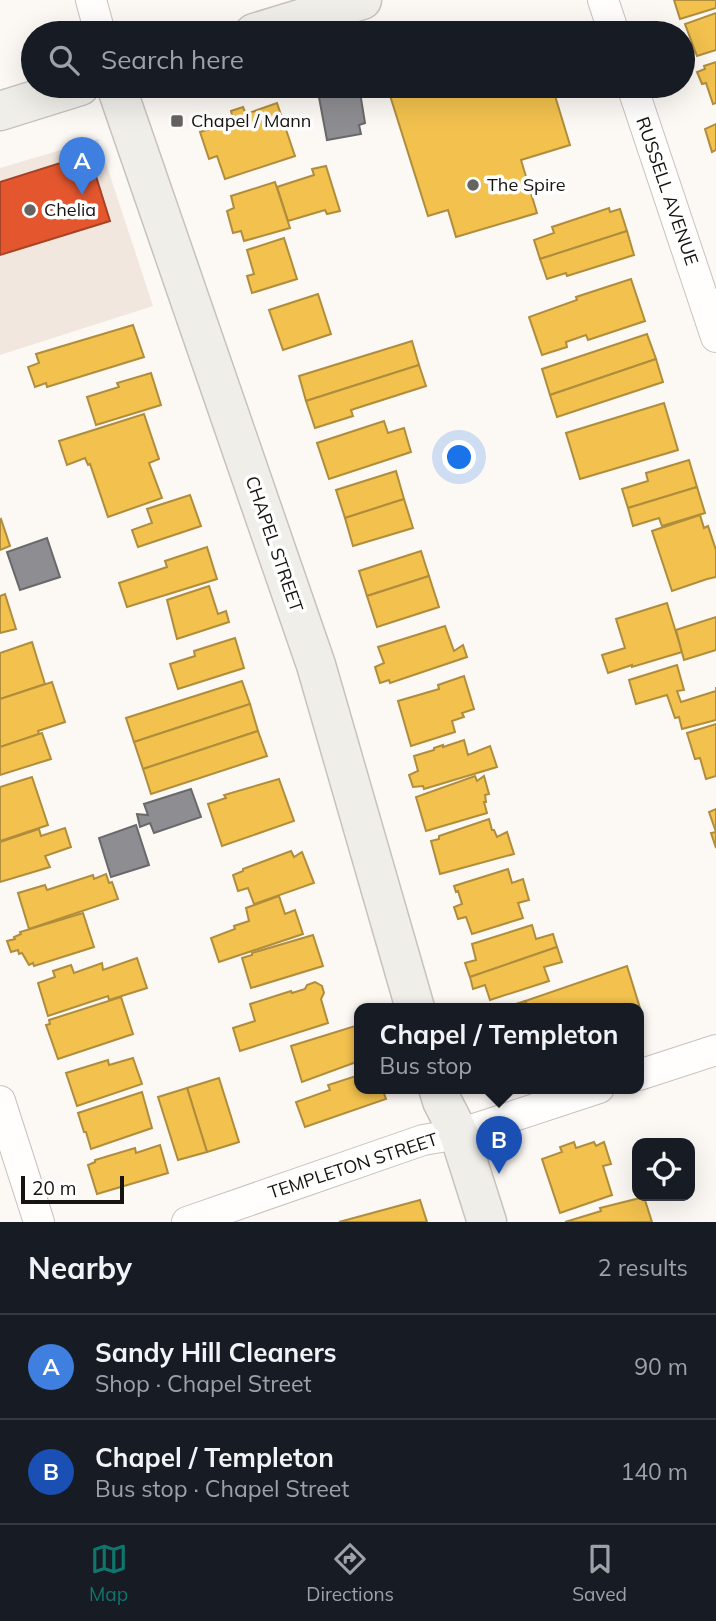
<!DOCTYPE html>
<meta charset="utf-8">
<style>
body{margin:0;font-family:Mulish,sans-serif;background:#20242c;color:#f1f3f6}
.controls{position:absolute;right:21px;bottom:21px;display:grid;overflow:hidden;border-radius:14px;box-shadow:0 7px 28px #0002}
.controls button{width:63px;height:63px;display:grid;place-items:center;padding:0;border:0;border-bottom:2px solid #363941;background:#171b24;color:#f1f3f6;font:35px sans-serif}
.scale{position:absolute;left:21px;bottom:18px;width:103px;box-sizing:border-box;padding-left:7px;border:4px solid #161411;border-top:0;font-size:19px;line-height:24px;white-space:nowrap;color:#161411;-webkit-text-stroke:5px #fff;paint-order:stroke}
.you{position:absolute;left:460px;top:458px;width:24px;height:24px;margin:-18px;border:5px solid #fff;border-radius:50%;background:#1a73e8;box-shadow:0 0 0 10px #1a73e833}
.badge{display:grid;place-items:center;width:46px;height:46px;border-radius:50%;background:#0f766e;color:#fff;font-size:23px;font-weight:700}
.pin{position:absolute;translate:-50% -58px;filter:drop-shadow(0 2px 4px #0008)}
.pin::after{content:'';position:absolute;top:37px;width:24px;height:21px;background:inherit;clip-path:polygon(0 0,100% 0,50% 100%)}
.popup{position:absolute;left:354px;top:1003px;width:290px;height:91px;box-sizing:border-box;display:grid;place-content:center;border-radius:14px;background:#171b24;filter:drop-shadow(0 2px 5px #0005);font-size:23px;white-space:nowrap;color:#9ea1a6}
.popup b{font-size:26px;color:#f1f3f6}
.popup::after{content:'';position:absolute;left:50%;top:100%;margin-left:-14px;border:14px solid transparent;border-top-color:#171b24}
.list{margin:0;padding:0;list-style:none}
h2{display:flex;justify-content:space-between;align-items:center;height:91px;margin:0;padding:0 28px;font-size:30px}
h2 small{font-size:23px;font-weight:400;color:#9ea1a6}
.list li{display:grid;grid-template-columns:46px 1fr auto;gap:21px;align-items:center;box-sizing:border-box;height:105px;padding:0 28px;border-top:2px solid #363941}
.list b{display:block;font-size:26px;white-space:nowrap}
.list p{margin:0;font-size:23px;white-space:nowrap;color:#9ea1a6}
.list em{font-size:23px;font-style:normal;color:#9ea1a6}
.icon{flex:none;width:38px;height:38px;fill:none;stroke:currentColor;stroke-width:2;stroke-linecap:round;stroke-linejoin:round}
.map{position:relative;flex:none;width:716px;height:1222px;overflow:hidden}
.search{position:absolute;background:#171b24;box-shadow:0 7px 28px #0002;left:21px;right:21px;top:21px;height:77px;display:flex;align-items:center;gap:18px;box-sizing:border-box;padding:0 24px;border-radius:38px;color:#9ea1a6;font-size:26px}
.sheet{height:301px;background:#171b24}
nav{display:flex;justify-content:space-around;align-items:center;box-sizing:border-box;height:98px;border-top:2px solid #363941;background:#171b24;font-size:19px;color:#9ea1a6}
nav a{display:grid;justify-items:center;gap:4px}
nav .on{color:#0f766e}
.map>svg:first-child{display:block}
.built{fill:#f1e7df}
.homes{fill:#f2c14e;stroke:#b08d3c;stroke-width:2}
.shops{fill:#e4572e;stroke:#a64325;stroke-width:2}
.industry{fill:#8d8d92;stroke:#69696b;stroke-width:2}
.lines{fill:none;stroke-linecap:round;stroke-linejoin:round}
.street-casing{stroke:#c6c2bf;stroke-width:32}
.secondary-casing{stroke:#c6c2bf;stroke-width:41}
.street{stroke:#fffefd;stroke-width:30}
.secondary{stroke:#f0eee9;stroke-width:38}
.poi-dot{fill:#666460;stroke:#fff;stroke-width:2.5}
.labels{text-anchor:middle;stroke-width:7;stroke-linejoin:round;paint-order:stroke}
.poi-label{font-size:18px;fill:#161411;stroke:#fff;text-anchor:start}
.street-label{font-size:18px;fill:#161411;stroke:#fff}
</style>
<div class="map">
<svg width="716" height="1222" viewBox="0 0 716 1222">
<rect width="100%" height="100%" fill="#fcf8f4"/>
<polygon class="built" points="98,139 153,306 0,355 0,168"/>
<g class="homes">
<polygon points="674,0 716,0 716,8 680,19"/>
<polygon points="716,13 716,50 697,56 685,24"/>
<polygon points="533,25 536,33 508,33"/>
<polygon points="716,62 716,103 713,104 706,83 702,84 697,72 705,69 704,66"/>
<polygon points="387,86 552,86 570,145 521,160 537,213 456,237 448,210 428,216"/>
<polygon points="277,103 295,156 225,179 217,156 209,159 200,132 213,128 212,125 233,119 231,111 243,107 246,114"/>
<polygon points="716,124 716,150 712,152 705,129"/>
<polygon points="326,166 340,211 327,214 325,210 288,221 277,187 314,175 312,169"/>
<polygon points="275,182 290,228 244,241 241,231 233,233 227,211 234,208 231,196"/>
<polygon points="609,208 610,212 620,209 627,231 540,259 534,240 554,233 552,227"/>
<polygon points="627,231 634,255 567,276 566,273 547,279 540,259"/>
<polygon points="284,238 297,279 252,293 247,276 254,274 247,250"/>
<polygon points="631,279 645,321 588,340 586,335 566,342 567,347 542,355 529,317 577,300 576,297"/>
<polygon points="318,294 331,334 283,350 269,310"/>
<polygon points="133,325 144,357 47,387 46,383 35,387 28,367 39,363 36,354"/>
<polygon points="647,334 656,359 550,395 542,369"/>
<polygon points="412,341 419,365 306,401 299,376"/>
<polygon points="656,359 663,382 557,417 550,395"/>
<polygon points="419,365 426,386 351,410 353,416 315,428 306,401"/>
<polygon points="151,373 161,405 96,425 87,397 119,387 117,383"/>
<polygon points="664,403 678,450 580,479 566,433"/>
<polygon points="144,414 159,459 149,463 162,498 108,517 90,464 88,465 85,458 67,465 59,441"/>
<polygon points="384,421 388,433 404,428 411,452 329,479 317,443"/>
<polygon points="689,460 697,487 628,508 622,489 648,481 646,473"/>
<polygon points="396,471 404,499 345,518 336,490"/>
<polygon points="697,487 705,513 662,526 659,518 633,526 628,508"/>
<polygon points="190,495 201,526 138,547 132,530 152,523 147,509"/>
<polygon points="404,499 413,528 353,546 345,518"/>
<polygon points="700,515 704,528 708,526 716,550 716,577 707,579 672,591 652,531"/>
<polygon points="1,519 10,546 0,550 0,520"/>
<polygon points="207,547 217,579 127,607 119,583 167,567 165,561"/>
<polygon points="421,551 429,576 367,596 359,571"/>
<polygon points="429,576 439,607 377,627 367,596"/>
<polygon points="209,586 218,614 226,611 229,622 177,639 167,600"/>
<polygon points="5,594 16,629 0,633 0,596"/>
<polygon points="667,603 682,652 632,667 632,665 608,673 602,655 625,648 616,619"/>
<polygon points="716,617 716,650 684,660 676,630"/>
<polygon points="445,626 454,651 463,645 467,657 390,683 389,680 380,683 375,667 384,663 378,647"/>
<polygon points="235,638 244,668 178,689 170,664 195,656 194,651"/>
<polygon points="32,642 45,684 0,699 0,653"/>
<polygon points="677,665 684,690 677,691 681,702 716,691 716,687 716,720 682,729 679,717 675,718 667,695 636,704 629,680"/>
<polygon points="464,676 474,709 462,713 464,717 452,721 455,732 411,746 398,701 439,689 438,685"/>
<polygon points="242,681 250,704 134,742 126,718"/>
<polygon points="52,682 65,722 38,731 39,734 0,747 0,699"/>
<polygon points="250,704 258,731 143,769 134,742"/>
<polygon points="716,724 716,776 706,779 700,758 695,759 687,733"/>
<polygon points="258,731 267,756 151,794 143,769"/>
<polygon points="42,733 51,759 0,775 0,747"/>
<polygon points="464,740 468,755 490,746 497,767 424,789 423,786 413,787 409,775 418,771 414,756 434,750 434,748 443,745 443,747"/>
<polygon points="475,776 477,781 484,776 489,794 485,795 486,802 484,802 487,813 426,831 416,797"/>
<polygon points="32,777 48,825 0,841 0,787"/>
<polygon points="279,779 294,821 222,846 208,804 226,798 224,795"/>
<polygon points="716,809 716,832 709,812"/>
<polygon points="489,819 492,830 494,830 497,837 507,832 514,854 440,874 431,841 439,839 439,836"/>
<polygon points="65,828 71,847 45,856 50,867 0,882 0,842 39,829 41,836"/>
<polygon points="716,832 716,848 711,833"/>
<polygon points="291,851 294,857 302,852 314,883 254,904 248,888 238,891 233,875 243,871 243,869"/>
<polygon points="508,869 512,883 523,879 529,900 518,903 523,918 472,934 466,917 458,919 454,907 462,904 458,891 456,892 454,886"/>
<polygon points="106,874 109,883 112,882 118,899 29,929 18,893 45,885 47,890 93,875 94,879"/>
<polygon points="279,896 285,914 295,910 303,934 219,962 211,938 235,929 234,926 249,921 246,908"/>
<polygon points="83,913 94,947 34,966 33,963 29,965 22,953 19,954 18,950 11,952 7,941 15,939 14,937 21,934 20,932"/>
<polygon points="532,925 536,939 553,934 557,947 470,977 465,963 476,960 472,944"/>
<polygon points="313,935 323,966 251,988 242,958 252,955 252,953"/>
<polygon points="557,947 562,962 544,967 549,981 490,1000 485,985 473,989 470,977"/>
<polygon points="137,958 147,988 109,1000 108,996 48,1016 38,983 55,977 53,971 71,965 74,973 102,963 103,970"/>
<polygon points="627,966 640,1008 528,1008 525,1001"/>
<polygon points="315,982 322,986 324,993 321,999 328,1023 240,1051 233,1028 255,1021 250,1004 291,991 292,993 305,989 307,985"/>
<polygon points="121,997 133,1034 58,1059 46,1025 50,1024 49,1020"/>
<polygon points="525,1001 528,1008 504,1008"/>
<polygon points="355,1026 355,1030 359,1032 359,1061 302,1082 291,1046"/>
<polygon points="133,1058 142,1084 77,1106 66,1073 108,1060 109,1065"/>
<polygon points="359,1075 359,1088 382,1088 386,1099 305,1127 296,1102 330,1090 328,1085"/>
<polygon points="219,1078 239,1142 207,1152 187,1088"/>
<polygon points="187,1088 207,1152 178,1160 158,1097"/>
<polygon points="142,1092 152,1128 91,1149 86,1132 84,1132 78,1113"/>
<polygon points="574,1142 576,1148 594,1142 596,1146 604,1142 611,1164 603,1166 612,1195 560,1213 542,1159 562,1152 560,1147"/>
<polygon points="160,1145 168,1173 97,1194 88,1165 95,1162 95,1160 135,1148 136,1153"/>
<polygon points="644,1197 652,1222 565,1222 601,1211 600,1208"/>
<polygon points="420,1200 427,1222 339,1222"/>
</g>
<polygon class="shops" points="89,154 110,221 0,255 0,182"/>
<g class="industry">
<polygon points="351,86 359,86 365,123 359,125 361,134 327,140 318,92"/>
<polygon points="47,538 60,577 20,590 7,552"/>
<polygon points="191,789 201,817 154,833 150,823 140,827 137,814 148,815 144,804"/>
<polygon points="136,825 149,865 111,877 99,838"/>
</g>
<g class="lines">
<defs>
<g id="street">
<polyline points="91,0 100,33"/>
<polyline points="603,0 614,33"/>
<polyline points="632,86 716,337"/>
<polyline points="639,1075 716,1050"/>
<polyline points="0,1101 39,1222"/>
<polyline points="187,1222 423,1140 459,1134 599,1088"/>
</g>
<g id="secondary">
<polyline points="254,33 362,0"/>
<polyline points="116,86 316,665 415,1008"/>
<polyline points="0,111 80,86"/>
<polyline points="438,1088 442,1101 459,1134 487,1222"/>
</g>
</defs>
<use href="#street" class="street-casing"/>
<use href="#secondary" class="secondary-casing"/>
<use href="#street" class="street"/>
<use href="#secondary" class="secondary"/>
</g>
<g class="poi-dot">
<rect x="170" y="114" width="14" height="14" rx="3.5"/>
<circle cx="473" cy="185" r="7"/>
<circle cx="30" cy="210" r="7"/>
</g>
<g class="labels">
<g class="poi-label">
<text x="191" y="127">Chapel / Mann</text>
<text x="487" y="191">The Spire</text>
<text x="44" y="216">Chelia</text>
</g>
<g class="street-label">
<text transform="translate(667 191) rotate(71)" y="6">RUSSELL AVENUE</text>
<text transform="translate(274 544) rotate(71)" y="6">CHAPEL STREET</text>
<text transform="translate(353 1166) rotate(-18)" y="6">TEMPLETON STREET</text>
</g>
</g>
</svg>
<div class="controls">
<button><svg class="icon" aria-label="locate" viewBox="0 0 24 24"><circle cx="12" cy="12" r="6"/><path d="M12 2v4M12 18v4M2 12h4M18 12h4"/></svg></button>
</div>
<div class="scale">20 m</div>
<div class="you"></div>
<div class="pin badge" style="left:82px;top:195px;background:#3f7fe0">A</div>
<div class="pin badge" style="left:499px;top:1174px;background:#1a4fb4">B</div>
<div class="popup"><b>Chapel / Templeton</b>Bus stop</div>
<div class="search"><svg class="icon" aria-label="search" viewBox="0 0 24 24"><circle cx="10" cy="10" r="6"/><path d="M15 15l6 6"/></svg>Search here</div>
</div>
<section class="sheet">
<h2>Nearby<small>2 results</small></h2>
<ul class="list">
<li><span class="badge" style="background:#3f7fe0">A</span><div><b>Sandy Hill Cleaners</b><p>Shop · Chapel Street</p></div><em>90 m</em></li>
<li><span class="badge" style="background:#1a4fb4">B</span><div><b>Chapel / Templeton</b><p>Bus stop · Chapel Street</p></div><em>140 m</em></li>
</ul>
</section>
<nav>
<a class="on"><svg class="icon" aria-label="map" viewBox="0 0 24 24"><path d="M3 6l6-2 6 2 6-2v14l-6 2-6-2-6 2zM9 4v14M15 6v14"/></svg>Map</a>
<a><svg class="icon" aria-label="directions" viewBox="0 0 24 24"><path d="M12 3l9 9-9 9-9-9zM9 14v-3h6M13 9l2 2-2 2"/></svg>Directions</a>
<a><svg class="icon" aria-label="saved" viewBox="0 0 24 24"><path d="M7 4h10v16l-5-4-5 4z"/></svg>Saved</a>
</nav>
